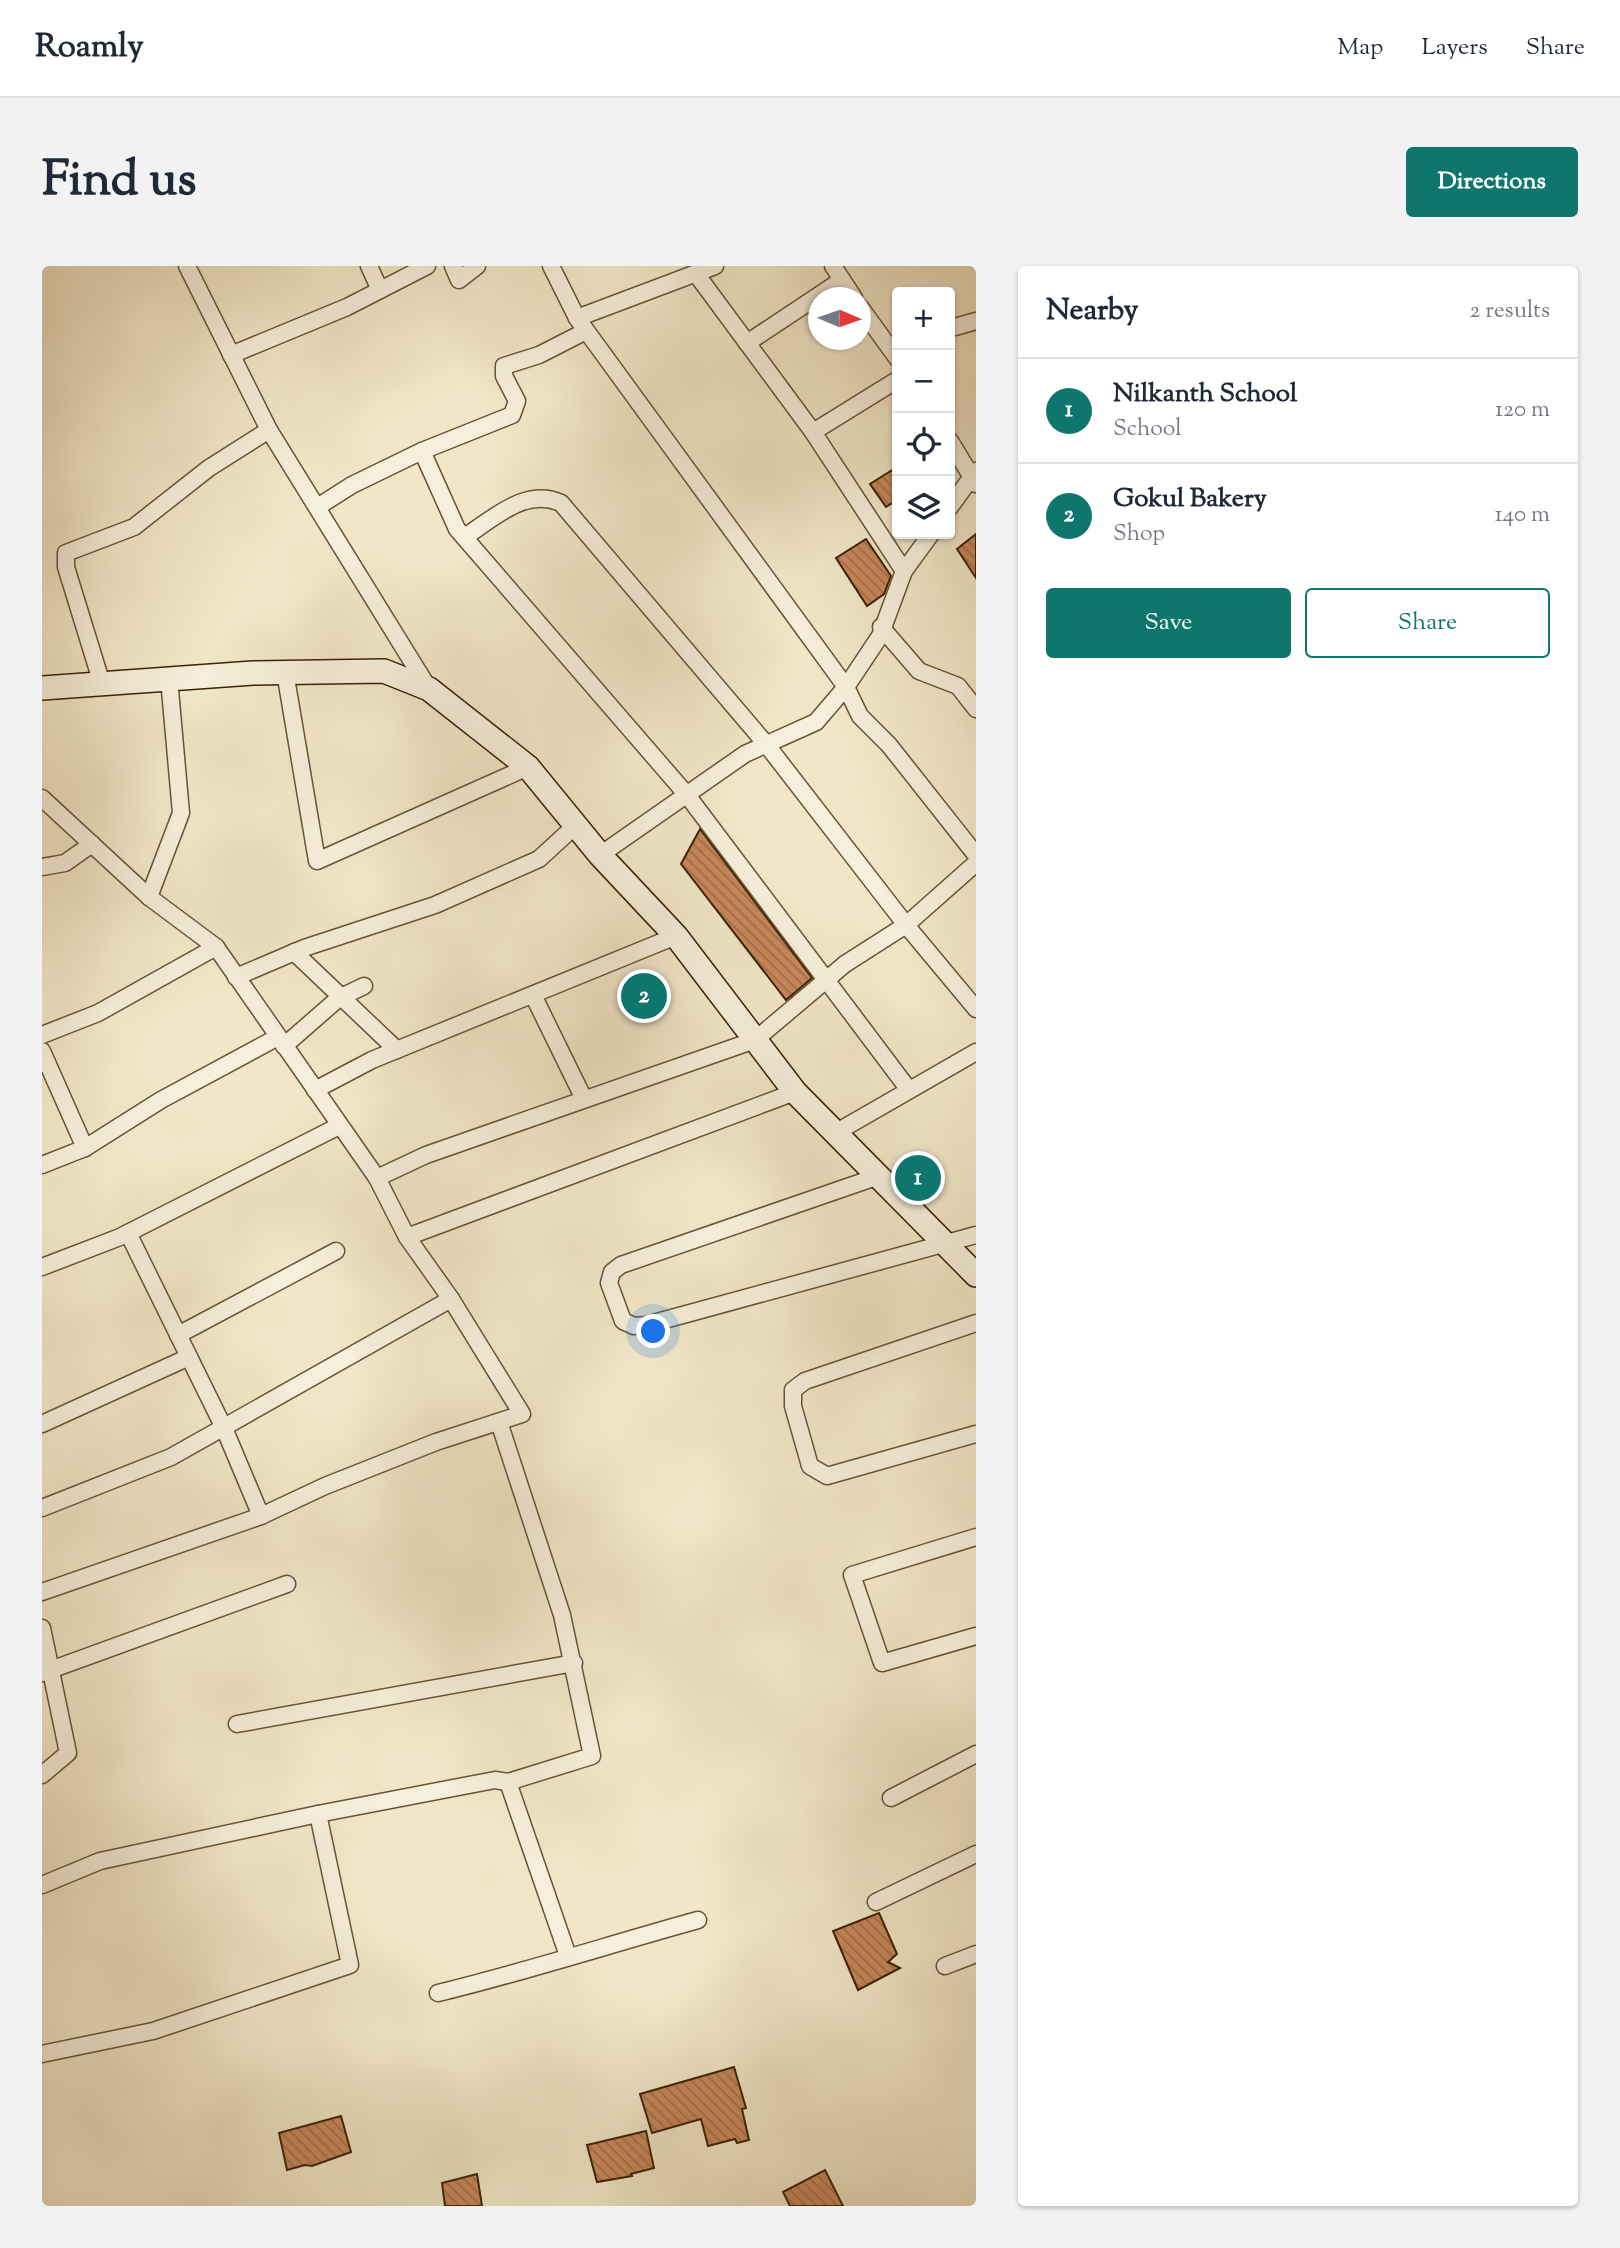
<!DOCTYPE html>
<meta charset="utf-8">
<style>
body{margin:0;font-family:"Sorts Mill Goudy",serif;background:#f2f2f3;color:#1f2937}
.controls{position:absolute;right:21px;top:21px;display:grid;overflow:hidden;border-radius:7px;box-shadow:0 2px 5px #0004}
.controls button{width:63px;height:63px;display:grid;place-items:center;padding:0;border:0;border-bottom:2px solid #e0e1e3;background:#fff;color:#1f2937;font:35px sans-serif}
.compass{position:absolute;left:766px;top:21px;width:63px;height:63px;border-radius:50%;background:#fff;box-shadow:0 2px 5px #0004;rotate:92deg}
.you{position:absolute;left:612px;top:1066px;width:24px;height:24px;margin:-18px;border:5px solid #fff;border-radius:50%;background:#1a73e8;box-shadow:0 0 0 10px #1a73e833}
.badge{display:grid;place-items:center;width:46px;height:46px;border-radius:50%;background:#0f766e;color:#fff;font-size:23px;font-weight:700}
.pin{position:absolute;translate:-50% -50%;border:4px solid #fff;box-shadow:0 2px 7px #0006}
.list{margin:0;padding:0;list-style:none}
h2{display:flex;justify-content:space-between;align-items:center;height:91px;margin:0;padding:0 28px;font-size:30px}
h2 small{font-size:23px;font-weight:400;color:#747a83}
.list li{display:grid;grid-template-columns:46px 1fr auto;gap:21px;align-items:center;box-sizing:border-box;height:105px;padding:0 28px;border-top:2px solid #e0e1e3}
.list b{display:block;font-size:26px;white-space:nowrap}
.list p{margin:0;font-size:23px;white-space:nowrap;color:#747a83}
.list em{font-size:23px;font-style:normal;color:#747a83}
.actions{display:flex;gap:14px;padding:21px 28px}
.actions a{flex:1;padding:16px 0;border:2px solid #0f766e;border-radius:7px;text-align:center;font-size:24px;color:#0f766e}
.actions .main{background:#0f766e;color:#fff}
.icon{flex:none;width:38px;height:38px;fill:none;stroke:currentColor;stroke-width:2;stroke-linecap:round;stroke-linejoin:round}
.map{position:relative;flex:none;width:934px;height:1940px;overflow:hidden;border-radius:7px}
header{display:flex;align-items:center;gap:42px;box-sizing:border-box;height:98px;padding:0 35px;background:#fff;border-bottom:2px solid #e0e1e3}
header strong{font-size:33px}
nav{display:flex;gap:38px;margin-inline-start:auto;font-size:24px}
.intro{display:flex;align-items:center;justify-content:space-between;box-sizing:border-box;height:168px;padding:0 42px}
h1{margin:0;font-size:49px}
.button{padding:18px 32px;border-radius:7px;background:#0f766e;color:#fff;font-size:24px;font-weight:700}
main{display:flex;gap:42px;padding:0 42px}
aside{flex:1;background:#fff;border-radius:7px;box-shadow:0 2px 5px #0004}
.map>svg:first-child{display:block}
.building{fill:url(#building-back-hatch);stroke:#3a2203;stroke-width:2}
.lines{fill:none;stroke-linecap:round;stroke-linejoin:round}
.street-casing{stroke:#685334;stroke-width:19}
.secondary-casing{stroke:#3a2203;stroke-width:26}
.street{stroke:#f6efdb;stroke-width:16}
.secondary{stroke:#f6efdb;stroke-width:23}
</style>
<header>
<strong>Roamly</strong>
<nav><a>Map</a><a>Layers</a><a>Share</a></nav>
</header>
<div class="intro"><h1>Find us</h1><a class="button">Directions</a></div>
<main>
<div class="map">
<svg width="934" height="1940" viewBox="0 0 934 1940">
<defs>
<pattern id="building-back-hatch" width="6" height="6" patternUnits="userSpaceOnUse" patternTransform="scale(1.75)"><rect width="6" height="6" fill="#c7875a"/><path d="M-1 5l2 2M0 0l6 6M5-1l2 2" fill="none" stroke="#a36e48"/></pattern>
</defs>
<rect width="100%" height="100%" fill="#f1e7c8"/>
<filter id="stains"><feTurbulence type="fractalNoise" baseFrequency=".00286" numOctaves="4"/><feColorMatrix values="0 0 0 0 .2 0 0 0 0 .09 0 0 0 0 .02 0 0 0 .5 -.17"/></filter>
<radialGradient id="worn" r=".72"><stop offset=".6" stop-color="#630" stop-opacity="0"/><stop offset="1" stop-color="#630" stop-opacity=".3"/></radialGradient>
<g class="building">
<polygon points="855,201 855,234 844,241 828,218"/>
<polygon points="934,268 934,312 915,283"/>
<polygon points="824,273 849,310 842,328 825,340 794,292"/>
<polygon points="658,563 770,712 744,734 639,598"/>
<polygon points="837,1647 855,1688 846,1696 858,1702 816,1724 791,1665"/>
<polygon points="692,1801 704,1842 700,1843 707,1874 695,1877 693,1873 666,1880 659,1853 610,1867 598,1828"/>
<polygon points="299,1850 309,1886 270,1900 263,1899 245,1904 237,1867"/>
<polygon points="604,1865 612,1902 589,1908 590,1910 555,1916 545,1879"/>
<polygon points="783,1904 801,1940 748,1940 741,1926"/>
<polygon points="435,1908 440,1940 403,1940 400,1917"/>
</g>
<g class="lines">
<defs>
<g id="street">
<polyline points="145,0 227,164 387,423"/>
<polyline points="327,0 338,24"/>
<polyline points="411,0 417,14 435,0"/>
<polyline points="509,0 535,52"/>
<polyline points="673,0 535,52 804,421 818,450 847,479 934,589"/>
<polyline points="791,0 812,32"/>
<polyline points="655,9 771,166 862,305"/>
<polyline points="818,41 855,92"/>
<polyline points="913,61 934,55"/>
<polyline points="705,77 800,14"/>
<polyline points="189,89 305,41 385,0"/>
<polyline points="771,166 855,114"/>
<polyline points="908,175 934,218"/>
<polyline points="380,185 415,263 645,529 867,824"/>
<polyline points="277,240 310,219 380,185 470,149 475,135 462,110 462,100 497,89 544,65"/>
<polyline points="908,241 934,205"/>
<path d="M424 270C452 252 484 221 519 237L724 478 864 659 934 743"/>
<polyline points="839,361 877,405 916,420 934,443"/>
<polyline points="243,406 275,595 486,501"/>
<polyline points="60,418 24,301 24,287 92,261 167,202 227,164"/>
<polyline points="0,532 107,631 174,681 335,912 365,971 409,1033 480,1148 394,1176 283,1220 219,1250 0,1326"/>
<polyline points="558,589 703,488 774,456 804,421 838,370 862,305 889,268"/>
<polyline points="0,601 23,597 50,578"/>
<polyline points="107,631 139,547 127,413"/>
<polyline points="252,686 355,784"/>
<polyline points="194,711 262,682 393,639 497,593 533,560"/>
<polyline points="492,731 542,833"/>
<polyline points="0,769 56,747 174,681"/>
<polyline points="242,780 297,732 322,720"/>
<polyline points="0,785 43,882"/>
<polyline points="273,824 330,794 634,670"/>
<polyline points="793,867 934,786"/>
<polyline points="0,899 43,882 119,834 236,771"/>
<polyline points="837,910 579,999 570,1006 567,1017 581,1055 592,1060 604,1059 934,969"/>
<polyline points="335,912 384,889 713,774 803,698 864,659 934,597"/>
<polyline points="86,967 182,1162 219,1250"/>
<polyline points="365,971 753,826"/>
<polyline points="0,1001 78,971 297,860"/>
<polyline points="934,1057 763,1115 751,1124 751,1140 768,1200 785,1210 934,1168"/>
<polyline points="136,1069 294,985"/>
<polyline points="0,1158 147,1091"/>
<polyline points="0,1242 129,1191 409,1033"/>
<polyline points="934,1271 810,1309 840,1397 934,1370"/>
<polyline points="0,1362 26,1487 0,1509"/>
<polyline points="0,1407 245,1318"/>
<polyline points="195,1458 532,1397"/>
<polyline points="466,1516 526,1690"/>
<polyline points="849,1532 934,1488"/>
<polyline points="0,1619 58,1595 276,1548 453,1514 466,1516 550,1490 520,1349 457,1156"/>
<polyline points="834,1636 934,1588"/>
<polyline points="903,1700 934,1688"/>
<path d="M396 1727C483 1706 569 1678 656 1654"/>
<polyline points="0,1788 111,1765 308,1699 276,1548"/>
</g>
<polyline id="secondary" points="0,422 211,407 342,405 387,423 486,501 558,589 634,670 753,826 934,1009"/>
</defs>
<use href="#street" class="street-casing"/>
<use href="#secondary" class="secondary-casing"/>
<use href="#street" class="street"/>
<use href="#secondary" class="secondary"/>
</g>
<rect width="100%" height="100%" filter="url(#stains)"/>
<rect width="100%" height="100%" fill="url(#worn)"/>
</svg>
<div class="controls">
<button>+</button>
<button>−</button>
<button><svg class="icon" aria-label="locate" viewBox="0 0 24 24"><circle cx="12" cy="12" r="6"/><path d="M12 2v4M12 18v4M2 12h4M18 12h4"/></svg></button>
<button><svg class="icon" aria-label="layers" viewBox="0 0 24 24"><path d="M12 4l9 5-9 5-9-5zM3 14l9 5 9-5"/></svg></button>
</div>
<svg class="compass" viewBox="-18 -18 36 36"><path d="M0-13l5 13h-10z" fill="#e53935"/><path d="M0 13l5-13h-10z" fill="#747a83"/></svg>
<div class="you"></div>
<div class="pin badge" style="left:876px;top:912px">1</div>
<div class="pin badge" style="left:602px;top:730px">2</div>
</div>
<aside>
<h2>Nearby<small>2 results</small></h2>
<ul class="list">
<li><span class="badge">1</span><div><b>Nilkanth School</b><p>School</p></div><em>120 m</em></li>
<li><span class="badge">2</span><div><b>Gokul Bakery</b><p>Shop</p></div><em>140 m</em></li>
</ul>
<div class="actions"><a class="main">Save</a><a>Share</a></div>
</aside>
</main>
